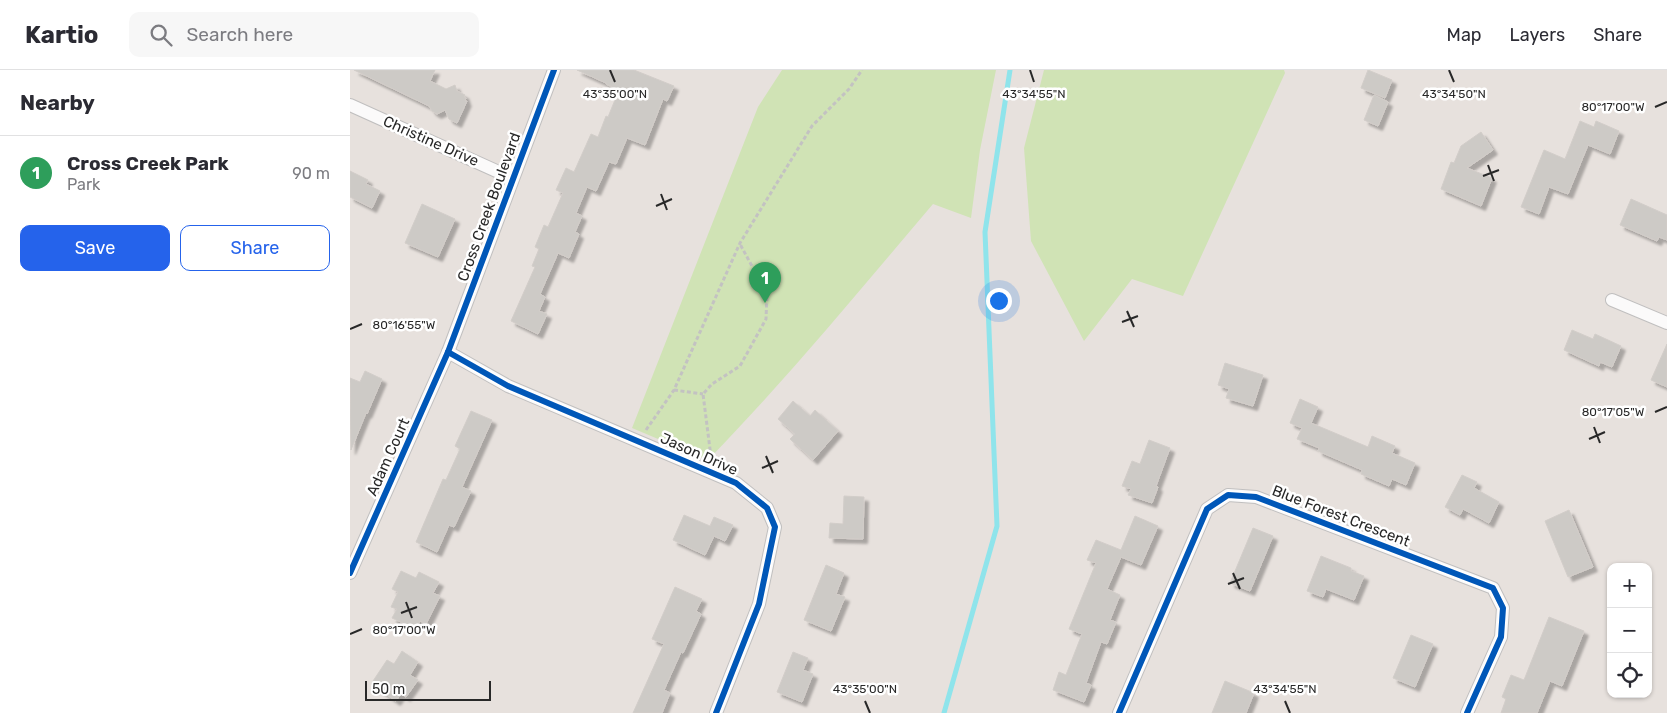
<!DOCTYPE html>
<meta charset="utf-8">
<style>
body{margin:0;font-family:Rubik,sans-serif;background:#f7f7f7;color:#2b2b33}
.controls{position:absolute;right:15px;bottom:15px;display:grid;overflow:hidden;border-radius:10px;box-shadow:0 1px 4px #0004}
.controls button{width:45px;height:45px;display:grid;place-items:center;padding:0;border:0;border-bottom:1px solid #e1e1e2;background:#fff;color:#2b2b33;font:25px sans-serif}
.scale{position:absolute;left:15px;bottom:12px;width:126px;box-sizing:border-box;padding-left:5px;border:2px solid #282828;border-top:0;font-size:14px;line-height:18px;white-space:nowrap;color:#282828;-webkit-text-stroke:4px #fff;paint-order:stroke}
.you{position:absolute;left:648px;top:230px;width:18px;height:18px;margin:-12px;border:4px solid #fff;border-radius:50%;background:#1a73e8;box-shadow:0 0 0 8px #1a73e833}
.badge{display:grid;place-items:center;width:32px;height:32px;border-radius:50%;background:#2563eb;color:#fff;font-size:16px;font-weight:700}
.pin{position:absolute;translate:-50% -41px;filter:drop-shadow(0 1px 2px #0008)}
.pin::after{content:'';position:absolute;top:26px;width:18px;height:15px;background:inherit;clip-path:polygon(0 0,100% 0,50% 100%)}
.list{margin:0;padding:0;list-style:none}
h2{display:flex;justify-content:space-between;align-items:center;height:65px;margin:0;padding:0 20px;font-size:21px}
h2 small{font-size:16px;font-weight:400;color:#7c7c81}
.list li{display:grid;grid-template-columns:32px 1fr auto;gap:15px;align-items:center;box-sizing:border-box;height:75px;padding:0 20px;border-top:1px solid #e1e1e2}
.list b{display:block;font-size:19px;white-space:nowrap}
.list p{margin:0;font-size:16px;white-space:nowrap;color:#7c7c81}
.list em{font-size:16px;font-style:normal;color:#7c7c81}
.actions{display:flex;gap:10px;padding:15px 20px}
.actions a{flex:1;padding:11px 0;border:1px solid #2563eb;border-radius:10px;text-align:center;font-size:18px;color:#2563eb}
.actions .main{background:#2563eb;color:#fff}
.icon{flex:none;width:28px;height:28px;fill:none;stroke:currentColor;stroke-width:2;stroke-linecap:round;stroke-linejoin:round}
.map{position:relative;flex:none;width:1317px;height:643px;overflow:hidden}
header{display:flex;align-items:center;gap:30px;box-sizing:border-box;height:70px;padding:0 25px;background:#fff;border-bottom:1px solid #e1e1e2}
header strong{font-size:24px}
nav{display:flex;gap:28px;margin-inline-start:auto;font-size:18px}
.search{width:350px;height:45px;background:#f7f7f7;display:flex;align-items:center;gap:12px;box-sizing:border-box;padding:0 18px;border-radius:10px;color:#7c7c81;font-size:19px}
main{display:flex}
aside{flex:1;background:#fff}
.map>svg:first-child{display:block}
.green{fill:#d0e3b5}
.lines{fill:none;stroke-linecap:round;stroke-linejoin:round}
.stream{stroke:#8fe4eb;stroke-width:5}
.building{fill:#cdcac6;stroke:#d2cdc9;filter:url(#shadow)}
.minor-casing{stroke:#c0bfbf;stroke-width:14}
.path{stroke:#c3c2c2;stroke-width:3;stroke-dasharray:4 2.5;stroke-linecap:butt}
.minor{stroke:#fbfafa;stroke-width:12}
.cycleway-casing{stroke:#fff;stroke-width:9}
.cycleway{stroke:#0057b8;stroke-width:6}
.ticks{fill:none;stroke:#282828;stroke-width:2}
.labels{text-anchor:middle;stroke-width:5;stroke-linejoin:round;paint-order:stroke}
.street-label{font-size:15px;fill:#282828;stroke:#fff}
.ticks-label{font-size:12px;text-anchor:middle;fill:#282828;stroke:#fff;stroke-width:5;stroke-linejoin:round;paint-order:stroke}
</style>
<header>
<strong>Kartio</strong>
<div class="search"><svg class="icon" aria-label="search" viewBox="0 0 24 24"><circle cx="10" cy="10" r="6"/><path d="M15 15l6 6"/></svg>Search here</div>
<nav><a>Map</a><a>Layers</a><a>Share</a></nav>
</header>
<main>
<aside>
<h2>Nearby<small></small></h2>
<ul class="list">
<li><span class="badge" style="background:#2e9e5b">1</span><div><b>Cross Creek Park</b><p>Park</p></div><em>90 m</em></li>
</ul>
<div class="actions"><a class="main">Save</a><a>Share</a></div>
</aside>
<div class="map">
<svg width="1317" height="643" viewBox="0 0 1317 643">
<defs>
<filter id="shadow"><feDropShadow dx="4.5" dy="4.5" stdDeviation="1" flood-color="#0004"/></filter>
</defs>
<rect width="100%" height="100%" fill="#e7e1dd"/>
<g class="green">
<path d="M432 0H646L630 80 621 148 583 134C509 221 437 309 358 390L282 358 408 37Z"/>
<polygon points="694,0 934,0 935,3 833,226 782,209 734,271 681,171 674,78"/>
</g>
<g class="lines">
<polyline class="stream" points="594,643 647,456 635,162 660,0"/>
</g>
<g class="building">
<polygon points="4,0 85,0 80,11 96,19 105,15 107,21 115,25 114,27 116,28 115,31 117,31 107,53 99,49 95,40 87,44 82,41 79,36"/>
<polygon points="227,0 284,0 324,16 317,31 313,29 295,75 277,68 266,94 259,92 246,121 237,117 226,143 232,146 225,162 229,164 219,188 208,183 190,224 195,227 189,241 197,244 188,264 161,251 185,197 182,196 189,179 185,177 194,155 198,157 213,123 206,120 216,98 224,102 241,64 248,67 256,46 258,47 269,20 256,14 256,13"/>
<polygon points="1018,0 1042,10 1035,28 1011,18"/>
<polygon points="1024,25 1038,32 1028,56 1014,50"/>
<polygon points="1230,51 1244,57 1246,51 1269,61 1260,84 1238,75 1218,124 1199,117 1189,144 1171,137 1194,80 1215,89"/>
<polygon points="1131,62 1143,80 1117,98 1142,108 1131,136 1091,119 1101,92 1104,93 1111,76"/>
<polygon points="0,101 18,110 16,114 30,121 22,138 0,127"/>
<polygon points="1281,129 1317,145 1317,170 1309,167 1307,171 1270,155"/>
<polygon points="72,134 105,149 88,187 55,173"/>
<polygon points="1222,260 1243,269 1245,264 1271,276 1262,297 1250,292 1249,296 1214,280"/>
<polygon points="1317,274 1317,317 1301,310"/>
<polygon points="875,293 913,305 903,336 876,328 879,319 868,315"/>
<polygon points="15,301 32,309 17,344 16,343 1,380 0,308 10,312"/>
<polygon points="950,329 968,337 961,353 1018,377 1022,366 1045,376 1042,383 1065,393 1056,415 1042,409 1039,416 1011,404 1012,400 968,381 969,378 947,369 952,358 940,353"/>
<polygon points="443,331 460,346 465,340 488,361 463,390 440,369 445,364 428,349"/>
<polygon points="121,341 142,350 112,417 121,421 104,457 99,455 87,482 66,472 93,409 96,410 110,379 105,376"/>
<polygon points="799,370 820,378 806,416 808,417 802,433 778,425 781,419 772,416 782,391 790,394"/>
<polygon points="1112,405 1127,412 1124,418 1149,432 1139,453 1113,439 1110,445 1095,437"/>
<polygon points="494,426 514,427 513,469 479,468 480,453 493,454"/>
<polygon points="1219,440 1243,497 1218,507 1195,451"/>
<polygon points="334,445 360,456 364,447 383,455 375,471 364,466 355,485 323,470"/>
<polygon points="785,446 808,456 791,495 771,487 757,519 770,525 760,550 766,552 757,574 751,572 736,613 741,615 734,632 703,620 709,602 716,605 732,564 719,559 746,493 737,490 746,470 771,480"/>
<polygon points="903,458 923,466 900,521 880,513"/>
<polygon points="971,486 1001,498 1001,501 1014,506 1004,530 976,519 973,527 957,521"/>
<polygon points="476,495 494,503 486,524 495,527 481,561 454,550"/>
<polygon points="51,501 66,508 69,502 89,512 83,523 90,526 76,554 70,551 66,559 42,548 47,539 41,537 48,522 42,519"/>
<polygon points="325,517 352,529 346,541 351,544 333,583 331,582 314,620 320,623 312,643 283,643 314,574 302,569"/>
<polygon points="1199,547 1234,561 1212,616 1200,611 1187,643 1151,643 1156,629 1152,627 1161,605 1174,610"/>
<polygon points="1061,565 1083,574 1065,617 1043,608"/>
<polygon points="52,581 68,592 60,605 68,610 56,627 51,624 46,631 21,614 37,590 44,594"/>
<polygon points="443,582 458,588 453,600 463,604 452,632 427,622"/>
<polygon points="875,611 904,623 896,643 862,643"/>
</g>
<g class="lines">
<defs>
<g id="minor">
<polyline points="0,35 162,108"/>
<polyline points="1262,230 1317,253"/>
<polyline points="98,282 158,316 386,413 417,438 425,457 409,534 366,643"/>
<polyline points="0,503 98,282 204,0"/>
<polyline points="769,643 857,439 878,425 906,427 1143,518 1153,538 1151,567 1117,643"/>
</g>
</defs>
<use href="#minor" class="minor-casing"/>
<g class="path">
<polyline points="324,320 353,324"/>
<polyline points="296,360 324,320 390,173 462,56 499,19 512,0"/>
<polyline points="361,387 353,324 362,314 390,296 416,249 417,224 390,174"/>
</g>
<use href="#minor" class="minor"/>
<defs>
<g id="cycleway">
<polyline points="98,282 158,316 386,413 417,438 425,457 409,534 366,643"/>
<polyline points="0,503 98,282 204,0"/>
<polyline points="769,643 857,439 878,425 906,427 1143,518 1153,538 1151,567 1117,643"/>
</g>
</defs>
<use href="#cycleway" class="cycleway-casing"/>
<use href="#cycleway" class="cycleway"/>
</g>
<path class="ticks" d="M260 0 265 12M680 0 684 12M1099 0 1104 12M1305 37 1317 32M1138 95 1144 111M1133 106 1149 100M311 124 317 140M306 136 322 129M777 241 784 257M772 252 788 246M0 259 12 254M1305 342 1317 337M1244 357 1250 373M1239 369 1255 362M416 386 423 403M412 398 428 391M883 503 890 519M878 514 894 508M56 532 62 548M51 543 67 537M0 564 12 559M515 631 520 643M935 631 940 643"/>
<g class="labels">
<g class="street-label">
<text transform="translate(81 71) rotate(24)" y="5">Christine Drive</text>
<text transform="translate(139 137) rotate(-70)" y="5">Cross Creek Boulevard</text>
<text transform="translate(349 384) rotate(24)" y="5">Jason Drive</text>
<text transform="translate(38 387) rotate(-66)" y="5">Adam Court</text>
<text transform="translate(991 446) rotate(21)" y="5">Blue Forest Crescent</text>
</g>
</g>
<g class="ticks-label">
<text x="684" y="28">43°34'55"N</text>
<text x="1104" y="28">43°34'50"N</text>
<text x="265" y="28">43°35'00"N</text>
<text x="1263" y="41">80°17'00"W</text>
<text x="54" y="259">80°16'55"W</text>
<text x="1263" y="346">80°17'05"W</text>
<text x="54" y="564">80°17'00"W</text>
<text x="515" y="623">43°35'00"N</text>
<text x="935" y="623">43°34'55"N</text>
</g>
</svg>
<div class="controls">
<button>+</button>
<button>−</button>
<button><svg class="icon" aria-label="locate" viewBox="0 0 24 24"><circle cx="12" cy="12" r="6"/><path d="M12 2v4M12 18v4M2 12h4M18 12h4"/></svg></button>
</div>
<div class="scale">50 m</div>
<div class="you"></div>
<div class="pin badge" style="left:415px;top:233px;background:#2e9e5b">1</div>
</div>
</main>
